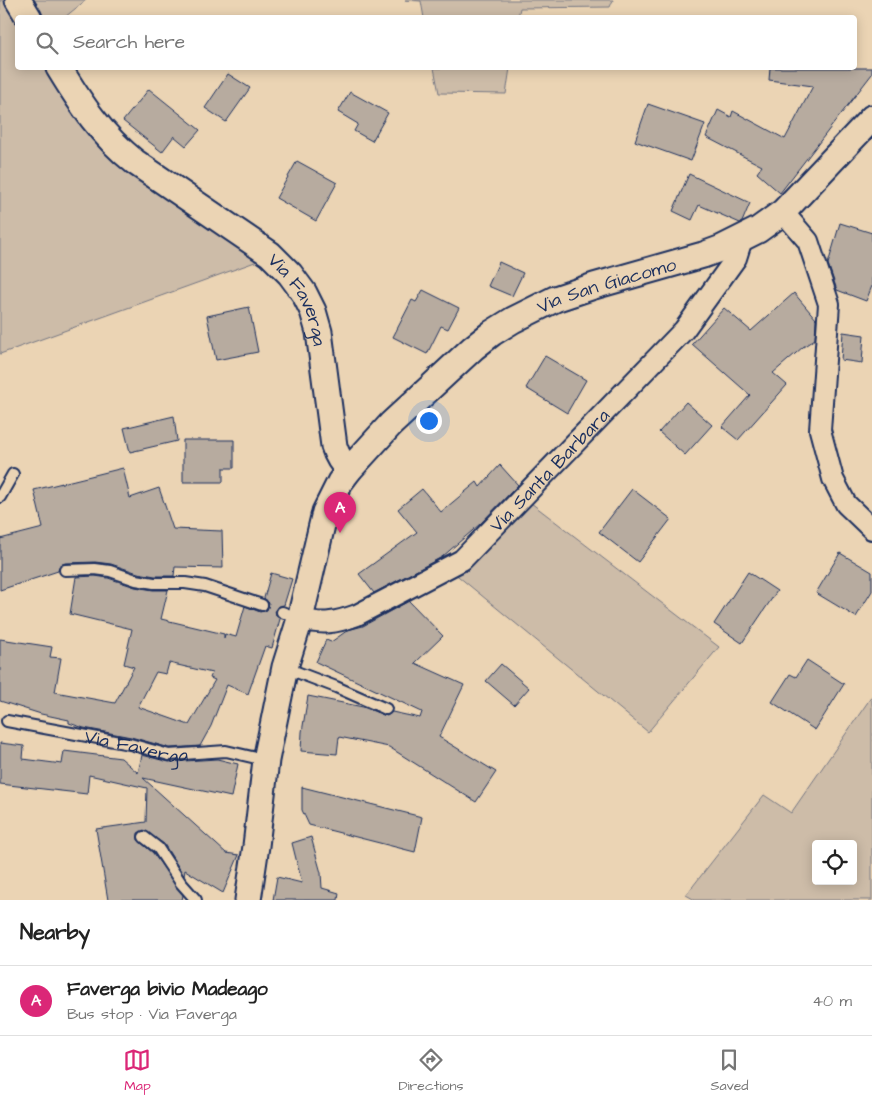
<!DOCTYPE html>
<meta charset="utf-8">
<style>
body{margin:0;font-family:"Architects Daughter",sans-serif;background:#f2f2f2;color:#222}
.controls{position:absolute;right:15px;bottom:15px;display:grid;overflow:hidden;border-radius:5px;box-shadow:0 2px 12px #0003}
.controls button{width:45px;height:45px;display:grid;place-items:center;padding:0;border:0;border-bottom:1px solid #e0e0e0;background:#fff;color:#222;font:25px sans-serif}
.you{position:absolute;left:428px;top:420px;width:18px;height:18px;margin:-12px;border:4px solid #fff;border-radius:50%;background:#1a73e8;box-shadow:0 0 0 8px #1a73e833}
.badge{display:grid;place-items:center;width:32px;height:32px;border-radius:50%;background:#db2777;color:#fff;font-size:16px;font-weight:700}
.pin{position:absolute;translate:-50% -41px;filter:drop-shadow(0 1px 2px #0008)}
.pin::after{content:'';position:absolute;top:26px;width:18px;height:15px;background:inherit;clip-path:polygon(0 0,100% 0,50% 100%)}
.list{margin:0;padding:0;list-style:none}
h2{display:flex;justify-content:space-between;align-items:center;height:65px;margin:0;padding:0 20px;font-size:21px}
h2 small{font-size:16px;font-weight:400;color:#767676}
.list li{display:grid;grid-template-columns:32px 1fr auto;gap:15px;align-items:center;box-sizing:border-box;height:70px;padding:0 20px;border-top:1px solid #e0e0e0}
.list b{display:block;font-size:19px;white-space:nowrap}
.list p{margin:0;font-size:16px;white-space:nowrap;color:#767676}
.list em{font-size:16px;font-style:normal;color:#767676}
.icon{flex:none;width:28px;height:28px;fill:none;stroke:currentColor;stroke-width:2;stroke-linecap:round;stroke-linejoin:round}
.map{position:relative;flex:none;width:872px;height:900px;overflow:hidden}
.search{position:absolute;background:#fff;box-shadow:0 2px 12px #0003;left:15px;right:15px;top:15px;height:55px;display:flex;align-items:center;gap:12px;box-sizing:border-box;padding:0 18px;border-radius:5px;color:#767676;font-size:19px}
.sheet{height:135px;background:#fff}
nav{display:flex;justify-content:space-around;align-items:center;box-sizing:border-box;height:70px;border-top:1px solid #e0e0e0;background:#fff;font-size:14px;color:#767676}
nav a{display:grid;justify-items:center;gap:2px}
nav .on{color:#db2777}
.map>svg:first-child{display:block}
.green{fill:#cdbca8;stroke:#747683;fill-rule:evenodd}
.building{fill:#b7ab9f;stroke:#1b2f5e;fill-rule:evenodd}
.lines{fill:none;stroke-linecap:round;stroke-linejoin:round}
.service-casing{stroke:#1b2f5e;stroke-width:14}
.minor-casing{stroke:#1b2f5e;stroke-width:24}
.tertiary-casing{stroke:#1b2f5e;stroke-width:29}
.service{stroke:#ebd4b4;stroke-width:10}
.minor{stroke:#ebd4b4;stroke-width:20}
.tertiary{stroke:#ebd4b4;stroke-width:25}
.labels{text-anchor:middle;stroke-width:4;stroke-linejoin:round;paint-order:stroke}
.street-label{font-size:19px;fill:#1b2f5e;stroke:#ebd4b4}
</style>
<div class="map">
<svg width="872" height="900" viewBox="0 0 872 900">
<rect width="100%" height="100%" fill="#ebd4b4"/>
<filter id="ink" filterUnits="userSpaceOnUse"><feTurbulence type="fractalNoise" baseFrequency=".02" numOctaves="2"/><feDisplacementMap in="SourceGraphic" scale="10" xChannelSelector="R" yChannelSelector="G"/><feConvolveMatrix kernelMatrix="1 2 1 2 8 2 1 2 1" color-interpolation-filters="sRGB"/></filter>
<g filter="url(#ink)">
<g class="green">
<polygon points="0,0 86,0 65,17 18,18 18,68 67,68 98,119 153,167 280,253 0,354"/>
<polygon points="405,0 613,0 610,7 520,8 518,17 424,18 421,1"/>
<polygon points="434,68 510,68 506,94 439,93"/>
<polygon points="518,493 719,647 648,732 453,572"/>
<path d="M872 696V900H695L686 895 764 795 791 813ZM816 844H853V881H816Z"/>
</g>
<g class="building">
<polygon points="770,68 872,68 872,74 780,193 757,173 762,166 706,137 718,110 731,117 733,111 785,139 813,86 769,80"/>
<polygon points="228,74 250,88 226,122 205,108"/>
<polygon points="149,89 200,130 186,146 174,136 162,152 123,121"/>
<polygon points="350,92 388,113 372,141 354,131 358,124 338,112"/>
<polygon points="648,104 705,124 691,161 635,141"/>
<polygon points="297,161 337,183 316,221 276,198"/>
<polygon points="689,174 750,203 742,222 740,223 699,205 692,220 673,211"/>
<polygon points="840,223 872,233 872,286 866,301 837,290 828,264"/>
<polygon points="499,262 523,273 512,296 488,286"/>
<polygon points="423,290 459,308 448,329 441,326 427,354 393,337 412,300 416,302"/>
<polygon points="794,293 816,319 815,339 803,347 773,373 787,385 738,440 722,427 750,395 692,344 724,308 751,331"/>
<polygon points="249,307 258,352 216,360 207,316"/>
<polygon points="843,332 864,335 862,363 841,360"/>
<polygon points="545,356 586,380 567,413 526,388"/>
<polygon points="686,402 712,425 685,455 659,432"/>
<polygon points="174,416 177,441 130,452 124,428"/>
<polygon points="183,440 234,440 234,468 223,468 223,482 183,482"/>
<polygon points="500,465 518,485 480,524 442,557 374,593 359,574 417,532 398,509 422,489 441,512 477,482 480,487"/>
<polygon points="123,468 130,498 159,488 173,529 222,531 223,568 175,567 174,576 155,576 138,573 111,564 95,562 65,563 59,566 58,571 0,590 0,539 43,528 34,490"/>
<polygon points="632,489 671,519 638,562 599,532"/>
<polygon points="840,553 872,572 872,591 856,617 816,593"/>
<polygon points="748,572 777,591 742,643 714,624"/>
<path d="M271 573 292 579 284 605 278 606 275 610 276 616 280 619 272 648 265 646 248 694 227 685 211 726 200 746 170 748 131 737 84 728 69 723V720L41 714 0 701V639L52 647 50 657 61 658 55 692 115 703 134 667 124 664 132 629 70 614 76 577 95 576 108 578 135 587 153 590H168L161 619 224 634V639L225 634 236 637 245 606 260 612 267 610 269 603 264 598ZM169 663 212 673 210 678 215 680 189 725 138 707 156 672 166 674Z"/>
<polygon points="409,601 443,636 415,663 464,685 439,737 496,772 476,802 389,747 339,737 337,754 301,751 302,732 308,696 363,707 384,715 387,716 392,712 420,718 422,712 316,662 326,640 331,642 348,630 363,626"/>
<polygon points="807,660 844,684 815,730 772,702 790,674 796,677"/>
<polygon points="501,664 529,688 514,705 486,681"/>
<polygon points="0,743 24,746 23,759 62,764 64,751 121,758 138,773 142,755 169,762 217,759 238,764 231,797 143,778 226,853 239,855 223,893 185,870 184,876 164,844 144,830 138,833 138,840 153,853 183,895 182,900 108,900 96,829 146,822 147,788 89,775 87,794 0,784"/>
<polygon points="302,787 422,817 415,852 309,825 302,810"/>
<polygon points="311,837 321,873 322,888 339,893 338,900 273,900 277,877 302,883 292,843"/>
</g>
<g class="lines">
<defs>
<g id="service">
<polyline points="0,497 13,474"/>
<polyline points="65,570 95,569 110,571 136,580 154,583 185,583 205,586 262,605"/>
<polyline points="282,612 300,619"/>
<polyline points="286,668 336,687 386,709"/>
<path id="s1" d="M7 721 130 744 169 755 226 751 265 760"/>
<polyline points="144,837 158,848 181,883 196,900"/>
</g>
<g id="minor">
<polyline points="783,212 808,241 829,304 820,430 833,479 846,504 872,529"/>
<path id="s2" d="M300 619C323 625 335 623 357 615L462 560 684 330 736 258 742 239"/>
</g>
<g id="tertiary">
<polyline points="18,0 29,18"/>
<path id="s3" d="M59 68C81 104 101 135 135 162L270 254 290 274 304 293 313 311 319 332 334 446C337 456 341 463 349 470"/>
<path id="s4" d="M248 900 256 846 266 760 285 667 300 619 325 512 340 482 349 470 391 424 473 348 492 333 513 320 555 299 594 286 703 255 722 248 758 230 783 212 872 118"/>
</g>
</defs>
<use href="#service" class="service-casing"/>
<use href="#minor" class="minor-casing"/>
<use href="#tertiary" class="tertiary-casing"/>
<use href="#service" class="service"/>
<use href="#minor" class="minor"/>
<use href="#tertiary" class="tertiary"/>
</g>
</g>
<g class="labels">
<g class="street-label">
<text dy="7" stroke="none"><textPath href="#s4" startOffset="768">Via San Giacomo</textPath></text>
<text dy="7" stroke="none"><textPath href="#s3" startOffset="340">Via Faverga</textPath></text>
<text dy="7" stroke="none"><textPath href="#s2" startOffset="302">Via Santa Barbara</textPath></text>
<text dy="7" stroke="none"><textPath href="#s1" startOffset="132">Via Faverga</textPath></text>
</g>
</g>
</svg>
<div class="controls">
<button><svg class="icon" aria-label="locate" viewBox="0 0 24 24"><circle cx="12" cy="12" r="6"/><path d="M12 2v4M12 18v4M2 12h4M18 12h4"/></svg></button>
</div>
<div class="you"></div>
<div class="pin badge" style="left:340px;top:533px">A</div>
<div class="search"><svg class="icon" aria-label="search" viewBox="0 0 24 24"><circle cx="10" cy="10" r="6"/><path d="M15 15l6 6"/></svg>Search here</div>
</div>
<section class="sheet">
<h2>Nearby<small></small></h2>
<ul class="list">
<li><span class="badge">A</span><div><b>Faverga bivio Madeago</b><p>Bus stop · Via Faverga</p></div><em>40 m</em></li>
</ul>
</section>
<nav>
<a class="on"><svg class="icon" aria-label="map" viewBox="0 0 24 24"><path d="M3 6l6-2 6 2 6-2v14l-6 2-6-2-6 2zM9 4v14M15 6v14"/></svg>Map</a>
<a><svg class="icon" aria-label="directions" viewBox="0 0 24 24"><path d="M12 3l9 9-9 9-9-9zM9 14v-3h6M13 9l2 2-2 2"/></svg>Directions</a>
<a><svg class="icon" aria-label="saved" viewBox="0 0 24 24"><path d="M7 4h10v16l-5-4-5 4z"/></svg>Saved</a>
</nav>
